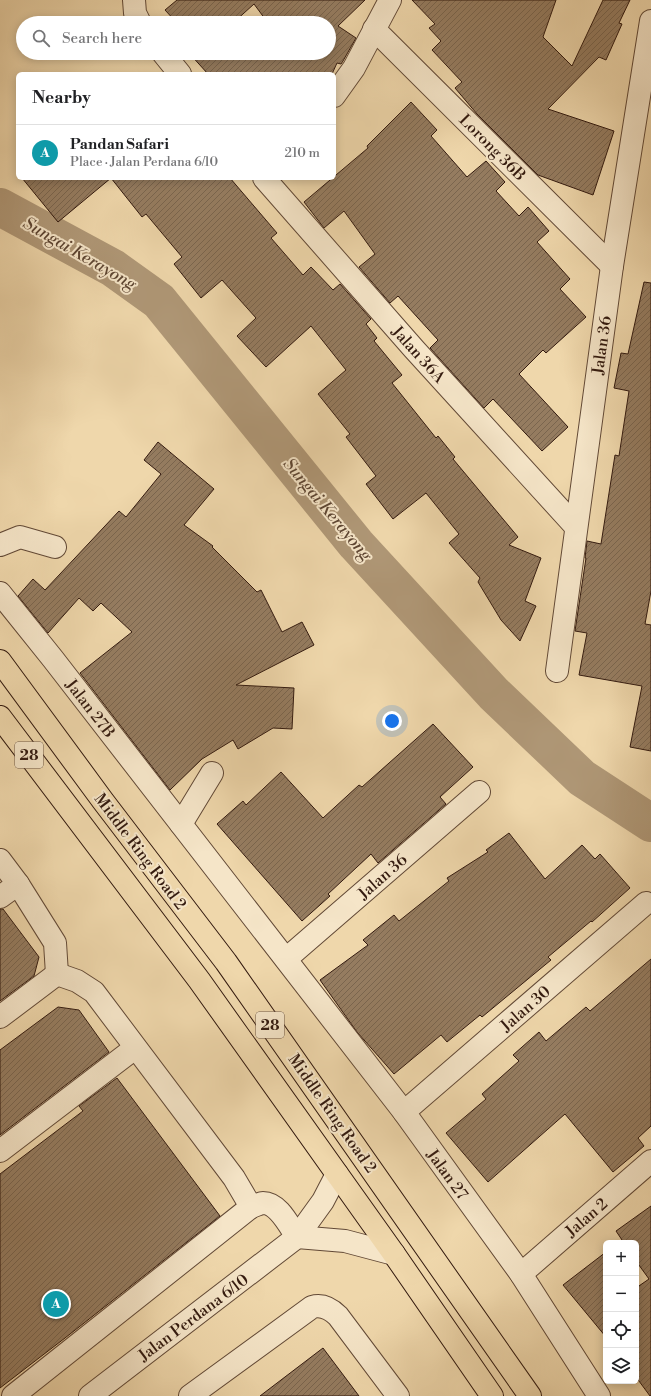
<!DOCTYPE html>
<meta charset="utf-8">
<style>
body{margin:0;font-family:"Libre Bodoni",serif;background:#f6f6f6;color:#202124}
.controls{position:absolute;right:12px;bottom:12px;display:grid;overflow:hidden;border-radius:6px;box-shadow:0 2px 10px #0003}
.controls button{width:36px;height:36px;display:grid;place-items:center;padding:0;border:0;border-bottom:1px solid #e0e0e0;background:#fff;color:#202124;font:20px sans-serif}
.you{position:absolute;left:392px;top:721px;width:14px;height:14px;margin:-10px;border:3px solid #fff;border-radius:50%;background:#1a73e8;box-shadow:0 0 0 6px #1a73e833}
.badge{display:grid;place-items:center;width:26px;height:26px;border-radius:50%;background:#8f2418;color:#fff;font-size:13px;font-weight:700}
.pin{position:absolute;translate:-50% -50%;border:2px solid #fff;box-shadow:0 1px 4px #0006}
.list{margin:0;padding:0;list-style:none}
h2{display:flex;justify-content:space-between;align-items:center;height:52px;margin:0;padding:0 16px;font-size:17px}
h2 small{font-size:13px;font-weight:400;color:#757577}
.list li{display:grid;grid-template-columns:26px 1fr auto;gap:12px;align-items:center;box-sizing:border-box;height:56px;padding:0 16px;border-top:1px solid #e0e0e0}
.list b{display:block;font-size:15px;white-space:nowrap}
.list p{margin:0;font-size:13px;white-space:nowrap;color:#757577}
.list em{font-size:13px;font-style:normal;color:#757577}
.icon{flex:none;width:22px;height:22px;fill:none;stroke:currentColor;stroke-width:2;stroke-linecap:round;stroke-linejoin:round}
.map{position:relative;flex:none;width:651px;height:1396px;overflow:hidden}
.search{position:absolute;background:#fff;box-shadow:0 2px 10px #0003;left:16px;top:16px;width:320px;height:44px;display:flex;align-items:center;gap:10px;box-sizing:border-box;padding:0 14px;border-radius:22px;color:#757577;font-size:15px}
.panel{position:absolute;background:#fff;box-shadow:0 2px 10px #0003;left:16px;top:72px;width:320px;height:108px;border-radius:6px}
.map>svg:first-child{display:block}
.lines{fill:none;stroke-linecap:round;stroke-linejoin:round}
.river{stroke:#af9776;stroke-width:38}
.building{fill:url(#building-hatch);stroke:#331a0f}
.minor-casing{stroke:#624936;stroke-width:24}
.highway-casing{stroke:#331a0f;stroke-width:24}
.minor{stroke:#f5e5c8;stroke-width:22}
.highway{stroke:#efd7ab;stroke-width:22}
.labels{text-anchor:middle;stroke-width:4;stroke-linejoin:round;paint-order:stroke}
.shield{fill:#f5e5c8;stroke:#6d5746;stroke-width:1}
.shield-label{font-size:15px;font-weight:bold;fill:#331a0f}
.street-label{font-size:16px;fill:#331a0f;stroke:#f5e5c8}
.water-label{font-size:17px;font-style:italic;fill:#5e4633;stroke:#f5e5c8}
</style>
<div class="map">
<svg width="651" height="1396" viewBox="0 0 651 1396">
<defs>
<pattern id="building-hatch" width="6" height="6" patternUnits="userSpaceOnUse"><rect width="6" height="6" fill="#957c60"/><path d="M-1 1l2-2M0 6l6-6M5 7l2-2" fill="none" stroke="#7a654e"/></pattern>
</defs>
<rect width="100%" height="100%" fill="#efd7ab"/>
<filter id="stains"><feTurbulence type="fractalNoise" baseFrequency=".005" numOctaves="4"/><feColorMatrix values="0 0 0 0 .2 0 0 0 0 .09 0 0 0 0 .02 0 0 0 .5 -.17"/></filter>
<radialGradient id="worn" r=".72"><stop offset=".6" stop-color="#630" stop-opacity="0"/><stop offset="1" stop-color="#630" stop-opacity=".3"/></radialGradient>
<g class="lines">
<polyline class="river" points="0,207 113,268 159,301 356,544 494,694 582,778 651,823"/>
</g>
<g class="building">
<polygon points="177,0 365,0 338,26 356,38 343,61 341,64 337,63 332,74 208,74 189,53 329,53 329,23 268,23 254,4 233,23 177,23 165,10"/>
<polygon points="412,0 556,0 543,37 572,66 603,0 630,0 619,23 622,24 606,60 599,57 548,109 614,131 593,195 538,175 477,114 455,88 462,82 432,50 441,41 429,28 435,24"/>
<polygon points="411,102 437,130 431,136 467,177 486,161 505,182 496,191 519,216 528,207 549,231 537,242 570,279 560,289 586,317 546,353 543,350 519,374 568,427 542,451 493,399 484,408 430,348 438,340 398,296 390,303 359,267 375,254 344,211 324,228 304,202 368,148 367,146"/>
<polygon points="22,178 230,178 277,233 271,238 303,275 311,267 333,290 340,284 371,319 366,324 377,338 374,341 402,375 392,383 436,438 438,436 455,457 453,459 518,537 509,545 541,558 525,601 536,606 520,641 501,620 478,582 480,578 449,543 459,534 426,493 393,519 366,484 376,476 346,437 350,434 318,394 346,370 311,326 266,367 237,336 256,318 222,280 201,298 174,264 182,257 146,214 142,217 111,178 58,222"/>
<polygon points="644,282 651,283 651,591 645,624 651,625 651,751 630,747 642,686 579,675 587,633 575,631 586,558 585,558 587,541 601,544 615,455 619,456 629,391 614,388 621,353 628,354"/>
<polygon points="158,442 214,489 184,525 213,546 212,547 257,592 261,590 282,632 302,622 314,645 236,685 294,688 292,729 273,728 238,749 233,740 202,759 170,790 80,673 132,632 101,603 93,611 79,598 48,633 18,596 33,579 45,590 119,511 126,517 161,474 144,460"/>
<polygon points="433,724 473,767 440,797 446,804 378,863 371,854 328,894 330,896 302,921 217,824 243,801 246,805 281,772 323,818 359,785 362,787"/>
<polygon points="509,833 545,879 582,845 595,859 600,854 630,888 592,922 591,921 548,957 551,960 482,1017 480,1015 447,1042 441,1035 394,1074 357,1032 320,980 368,945 363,940 394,915 399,921 449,881 447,878 488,852 486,850"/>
<polygon points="0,909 3,909 39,957 34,976 0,1001"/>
<polygon points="651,959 651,1126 638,1138 644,1146 613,1172 565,1114 488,1182 446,1133 486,1099 482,1094 519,1061 513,1055 539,1032 546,1041 586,1007 590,1011"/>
<polygon points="58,1007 79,1010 109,1052 0,1135 0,1050"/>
<polygon points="117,1078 220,1216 65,1338 0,1388 0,1174 83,1111 79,1106"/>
<polygon points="651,1206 651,1396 650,1396 636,1377 636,1288 649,1279 636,1261 636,1243 624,1243 616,1231"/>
<polygon points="606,1252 606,1337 563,1285"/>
<polygon points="323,1348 359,1396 260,1396"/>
</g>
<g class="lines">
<defs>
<g id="minor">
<polyline points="134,0 135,13 140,23"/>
<polyline points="374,29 612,266"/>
<polyline points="163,53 180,74"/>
<polyline points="334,96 354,68 390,0"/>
<polyline points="264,178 414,349 576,527"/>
<polyline points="0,545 20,537 55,547"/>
<polyline points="0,593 53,659 404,1112 521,1274 599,1396"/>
<polyline points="557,671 612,266 651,21"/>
<polyline points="181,824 212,773"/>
<polyline points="0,860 18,884 55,943 57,974"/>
<polyline points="0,897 18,884"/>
<polyline points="286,959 479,792"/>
<polyline points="57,974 77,981 94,992 234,1178 251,1207"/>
<polyline points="0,1017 57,974"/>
<polyline points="404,1112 646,903"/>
<polyline points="0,1151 135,1048"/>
<polyline points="297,1237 345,1241 394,1254"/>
<polyline points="521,1274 651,1161"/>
<path d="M13 1396 251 1207C255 1206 260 1203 263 1203 279 1203 289 1226 297 1237"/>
<polyline points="90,1396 297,1237 323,1201 337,1174"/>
<path d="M190 1396 312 1307C322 1304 331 1309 338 1316L398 1396"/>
</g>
<g id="highway">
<polyline points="0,661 103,801 226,962 530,1396"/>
<polyline points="0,717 199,980 394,1254 492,1396"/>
</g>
</defs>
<use href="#minor" class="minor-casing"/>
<use href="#highway" class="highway-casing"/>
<use href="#minor" class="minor"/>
<use href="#highway" class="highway"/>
</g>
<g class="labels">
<g class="shield">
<rect x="15" y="742" width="28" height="26" rx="3"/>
<rect x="256" y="1012" width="28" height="26" rx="3"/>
</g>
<g class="shield-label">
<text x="29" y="760">28</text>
<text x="270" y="1030">28</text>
</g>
<g class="street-label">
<text transform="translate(493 147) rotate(45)" y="6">Lorong 36B</text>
<text transform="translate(601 345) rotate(-82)" y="6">Jalan 36</text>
<text transform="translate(419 354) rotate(48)" y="6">Jalan 36A</text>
<text transform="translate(91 708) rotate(52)" y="6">Jalan 27B</text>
<text transform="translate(141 851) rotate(53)" y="6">Middle Ring Road 2</text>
<text transform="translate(382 876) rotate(-41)" y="6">Jalan 36</text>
<text transform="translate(525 1008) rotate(-41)" y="6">Jalan 30</text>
<text transform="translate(333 1113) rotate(55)" y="6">Middle Ring Road 2</text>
<text transform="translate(448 1174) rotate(54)" y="6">Jalan 27</text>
<text transform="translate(586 1217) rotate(-41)" y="6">Jalan 2</text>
<text transform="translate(193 1317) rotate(-37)" y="6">Jalan Perdana 6/10</text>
</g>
<g class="water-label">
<text transform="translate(80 253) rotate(30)" y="6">Sungai Kerayong</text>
<text transform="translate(328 509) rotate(50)" y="6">Sungai Kerayong</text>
</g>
</g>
<rect width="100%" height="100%" filter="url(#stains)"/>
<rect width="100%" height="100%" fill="url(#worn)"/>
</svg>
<div class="controls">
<button>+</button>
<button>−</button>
<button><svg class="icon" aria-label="locate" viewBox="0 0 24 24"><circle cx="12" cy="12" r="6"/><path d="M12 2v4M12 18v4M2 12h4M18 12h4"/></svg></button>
<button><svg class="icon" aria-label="layers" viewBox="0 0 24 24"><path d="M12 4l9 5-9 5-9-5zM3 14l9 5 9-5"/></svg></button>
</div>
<div class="you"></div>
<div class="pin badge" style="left:56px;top:1304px;background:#0f9aa8">A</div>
<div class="search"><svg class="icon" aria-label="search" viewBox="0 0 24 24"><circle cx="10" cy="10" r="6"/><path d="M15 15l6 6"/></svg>Search here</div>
<section class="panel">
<h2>Nearby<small></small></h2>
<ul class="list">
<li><span class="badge" style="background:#0f9aa8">A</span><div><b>Pandan Safari</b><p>Place · Jalan Perdana 6/10</p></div><em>210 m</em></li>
</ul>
</section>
</div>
